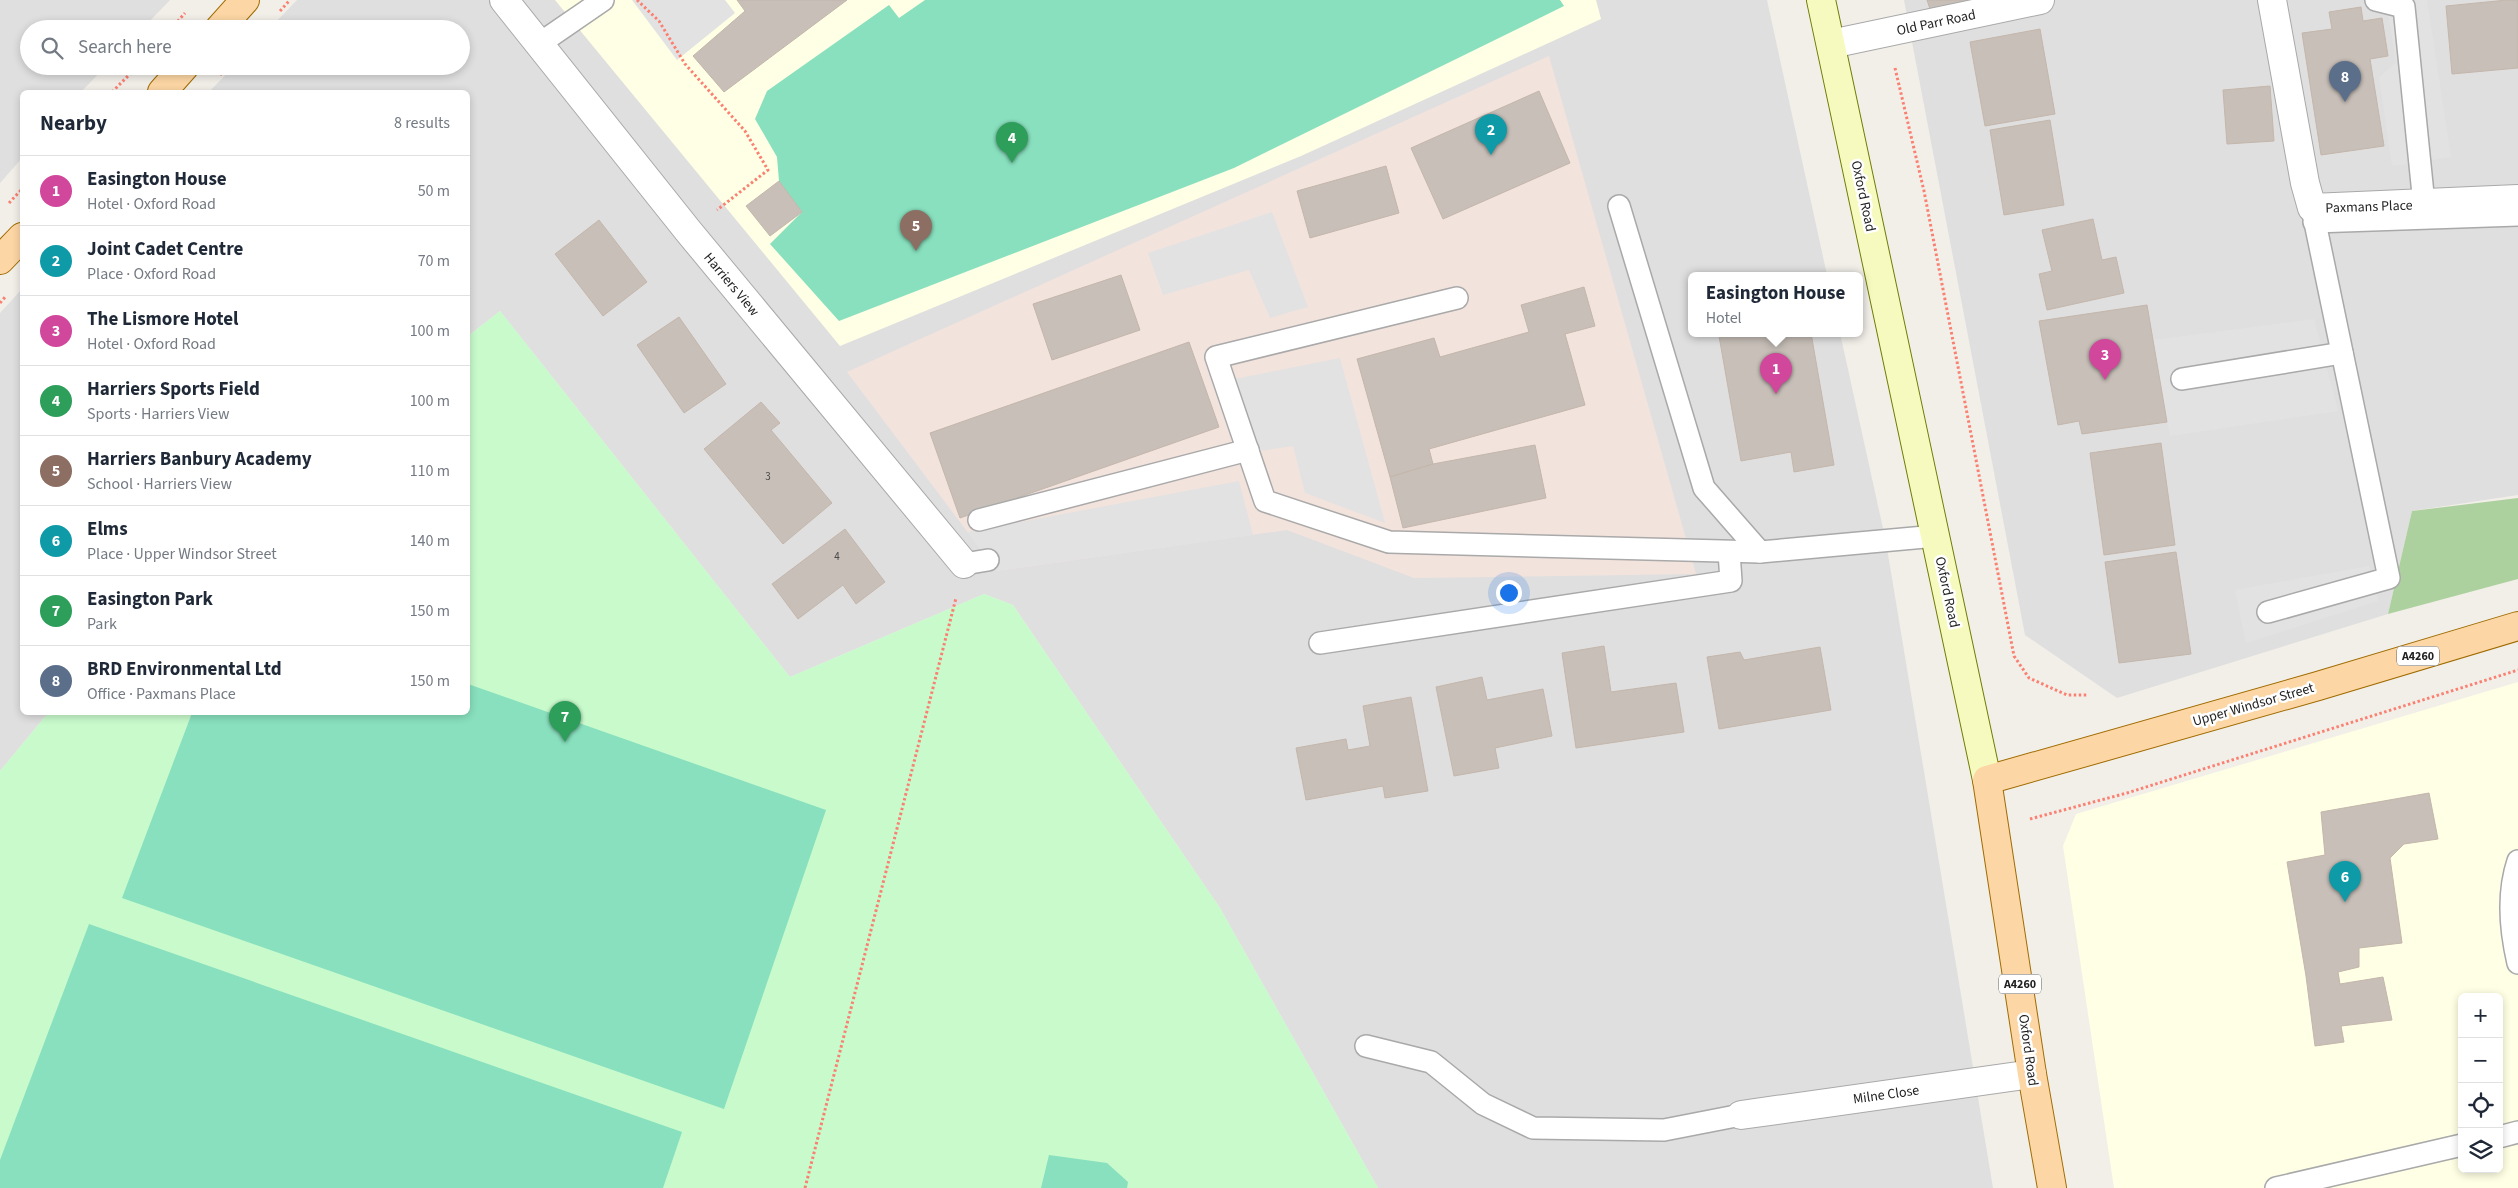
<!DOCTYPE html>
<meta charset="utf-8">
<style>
body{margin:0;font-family:"Source Sans 3",sans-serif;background:#f2f2f3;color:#1f2937}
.controls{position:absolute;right:15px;bottom:15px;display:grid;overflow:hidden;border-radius:8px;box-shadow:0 2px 8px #0003}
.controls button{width:45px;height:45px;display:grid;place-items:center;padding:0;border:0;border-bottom:1px solid #e0e1e3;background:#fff;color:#1f2937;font:25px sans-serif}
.you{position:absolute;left:1508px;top:592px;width:18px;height:18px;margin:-12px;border:4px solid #fff;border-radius:50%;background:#1a73e8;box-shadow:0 0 0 8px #1a73e833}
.badge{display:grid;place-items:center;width:32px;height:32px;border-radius:50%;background:#d40000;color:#fff;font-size:16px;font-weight:700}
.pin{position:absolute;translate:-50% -41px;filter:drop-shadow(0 1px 2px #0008)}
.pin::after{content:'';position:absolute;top:26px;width:18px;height:15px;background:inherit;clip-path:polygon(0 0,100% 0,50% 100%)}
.popup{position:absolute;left:1688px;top:272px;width:175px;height:65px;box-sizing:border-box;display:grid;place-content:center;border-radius:8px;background:#fff;filter:drop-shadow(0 1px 4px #0005);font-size:16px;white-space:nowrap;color:#747a83}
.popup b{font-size:19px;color:#1f2937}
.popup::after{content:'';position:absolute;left:50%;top:100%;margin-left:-10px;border:10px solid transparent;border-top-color:#fff}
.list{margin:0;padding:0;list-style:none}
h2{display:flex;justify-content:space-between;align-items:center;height:65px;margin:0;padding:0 20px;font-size:21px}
h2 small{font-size:16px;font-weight:400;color:#747a83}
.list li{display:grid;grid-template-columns:32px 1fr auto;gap:15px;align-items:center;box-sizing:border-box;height:70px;padding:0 20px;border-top:1px solid #e0e1e3}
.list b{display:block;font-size:19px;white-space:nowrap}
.list p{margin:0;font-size:16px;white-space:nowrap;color:#747a83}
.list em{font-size:16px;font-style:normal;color:#747a83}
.icon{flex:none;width:28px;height:28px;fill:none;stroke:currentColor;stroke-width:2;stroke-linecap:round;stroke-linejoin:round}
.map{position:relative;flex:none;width:2518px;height:1188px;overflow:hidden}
.search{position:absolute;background:#fff;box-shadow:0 2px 8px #0003;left:20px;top:20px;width:450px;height:55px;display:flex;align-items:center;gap:12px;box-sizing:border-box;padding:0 18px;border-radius:28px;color:#747a83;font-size:19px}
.panel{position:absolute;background:#fff;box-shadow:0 2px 8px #0003;left:20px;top:90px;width:450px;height:625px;border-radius:8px}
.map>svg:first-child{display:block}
.residential{fill:#e0dfdf}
.education{fill:#ffffe5;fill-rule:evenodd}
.military{fill:#f3e3dd}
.forest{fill:#add19e}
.park{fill:#c8facc}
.pitch{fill:#88e0be}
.parking{fill:#e2e2e2}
.building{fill:#c7bfb8;stroke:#c4b6ab}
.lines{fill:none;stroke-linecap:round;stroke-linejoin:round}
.lane-casing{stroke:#a9a9a9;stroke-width:24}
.street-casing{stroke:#a9a9a9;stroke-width:30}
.secondary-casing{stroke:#707d05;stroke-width:30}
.primary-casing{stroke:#a06b00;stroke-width:30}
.path{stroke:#fa8072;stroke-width:3;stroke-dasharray:2.5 2.5;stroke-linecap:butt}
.lane{stroke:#fff;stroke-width:21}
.street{stroke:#fff;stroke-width:28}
.secondary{stroke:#f7fabf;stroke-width:28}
.primary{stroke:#fcd6a4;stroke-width:28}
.labels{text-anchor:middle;stroke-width:5;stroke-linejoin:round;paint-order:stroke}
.number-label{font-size:11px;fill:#4b4948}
.shield{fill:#fff;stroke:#646464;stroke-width:1}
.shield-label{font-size:12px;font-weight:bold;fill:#222}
.street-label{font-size:14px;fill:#222;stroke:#fff}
</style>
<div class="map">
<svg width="2518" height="1188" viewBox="0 0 2518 1188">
<rect width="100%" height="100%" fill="#f2efe9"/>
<g class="residential">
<polygon points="0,0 170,0 142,29 29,29 29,66 106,66 81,92 22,92 22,158 0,183"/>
<polygon points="297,0 1767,0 1827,275 1692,275 1692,333 1840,333 1886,542 1993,1188 1378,1188 1220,908 1013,605 984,594 790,677 500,311 468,336 468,92 209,92 234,66 461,66 461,29 269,29"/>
<polygon points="1904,0 2518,0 2518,495 2412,511 2388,614 2117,698 2025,635"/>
<polygon points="22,289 22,712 48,713 0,771 0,313"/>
</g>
<g class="education">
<polygon points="555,0 1596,0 1601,19 1301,156 840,346"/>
<path d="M2518 682V1188H2114L2063 846 2076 814ZM2462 997H2499V1169H2462Z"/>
</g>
<polygon class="military" points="1549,56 1696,574 1414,578 1287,530 997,571 847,372"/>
<polygon class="forest" points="2518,498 2518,579 2388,614 2412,511"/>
<polygon class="park" points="500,311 790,677 984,594 1013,605 1220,908 1378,1188 0,1188 0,771 48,713 468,712 468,336"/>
<g class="pitch">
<polygon points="925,0 1560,0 1564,6 1234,168 839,321 770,244 802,212 779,181 777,157 755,119 767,91 889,5 899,18"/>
<polygon points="468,684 826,810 724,1109 122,898 192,713 468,712"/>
<polygon points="89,924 682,1132 663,1188 0,1188 0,1160"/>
<polygon points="1049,1155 1107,1163 1128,1182 1127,1188 1041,1188"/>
</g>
<g class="parking">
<polygon points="632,0 725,0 735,13 677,60"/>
<polygon points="2386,0 2427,0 2451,157 2392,166 2379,77 2396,63"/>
<polygon points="1272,212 1308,307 1270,318 1249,270 1163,295 1148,253"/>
<polygon points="2314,319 2338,411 2170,436 2153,340"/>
<polygon points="1340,358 1385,523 1305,493 1293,446 1253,452 1230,380"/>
<polygon points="1239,481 1253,535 997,571 967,532"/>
<polygon points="2369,566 2378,601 2246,643 2235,590"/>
</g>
<g class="building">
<polygon points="737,0 847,0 724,92 693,56 745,11"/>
<polygon points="1927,0 1970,0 1930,9"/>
<polygon points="2507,0 2518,0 2518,68 2452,74 2446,6"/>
<polygon points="2361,7 2363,21 2382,18 2388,56 2370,59 2384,146 2321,155 2302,33 2332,29 2329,12"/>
<polygon points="2040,29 2055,114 1985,126 1970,42"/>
<polygon points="2270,86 2274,141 2227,144 2223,90"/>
<polygon points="1539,91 1570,163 1443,219 1411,148"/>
<polygon points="2050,120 2064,205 2004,215 1990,130"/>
<polygon points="1386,166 1399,213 1310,238 1297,191"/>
<polygon points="779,181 802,212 770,236 746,206"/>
<polygon points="2093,219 2102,260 2116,257 2124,293 2047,310 2039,274 2052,271 2042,230"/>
<polygon points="599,220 647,282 603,316 555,254"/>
<polygon points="1121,275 1140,330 1052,360 1033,304"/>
<polygon points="1584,287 1595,326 1565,334 1585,405 1429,449 1433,464 1390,477 1357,359 1434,338 1440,357 1529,332 1521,305"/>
<polygon points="2147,305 2167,422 2082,434 2079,421 2058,425 2039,321"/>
<polygon points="679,317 726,384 684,413 637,345"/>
<polygon points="1739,333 1811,333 1834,465 1794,472 1791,452 1741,461 1719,336"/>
<polygon points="1189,342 1219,427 960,518 930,433"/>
<polygon points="761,402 780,423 771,430 832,503 783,544 704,449"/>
<polygon points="2161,443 2175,545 2104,555 2090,453"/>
<polygon points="1535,445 1546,498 1403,528 1390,477 1433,464"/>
<polygon points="845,529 885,582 856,604 843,585 798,619 772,584"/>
<polygon points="2176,552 2191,654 2119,663 2105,562"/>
<polygon points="1604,646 1611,692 1676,683 1684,732 1576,748 1562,653"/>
<polygon points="1820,647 1831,710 1719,729 1707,657 1740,652 1744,660"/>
<polygon points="1482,677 1487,700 1543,689 1552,736 1495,748 1499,768 1454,776 1436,687"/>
<polygon points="1411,697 1428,791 1385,798 1383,786 1306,800 1296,748 1346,739 1348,750 1370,746 1363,706"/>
<polygon points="2429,793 2438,839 2404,844 2390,858 2402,943 2359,948 2359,967 2338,972 2340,984 2383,977 2392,1020 2341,1026 2344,1042 2315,1046 2306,976 2287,862 2325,855 2321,812"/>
</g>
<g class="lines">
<defs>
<g id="lane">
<polyline points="2376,0 2404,7 2424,204"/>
<polyline points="539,44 603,0"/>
<polyline points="1619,206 1704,488 1760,552"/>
<polyline points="2314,222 2518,215"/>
<polyline points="1457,298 1216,357 1265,501 1389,542 1760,552 1936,536"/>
<polyline points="2182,379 2342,353"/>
<polyline points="979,520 1248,450"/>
<polyline points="964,564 988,560"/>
<polyline points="2268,612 2389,578 2312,208"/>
<polyline points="1320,643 1731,581 1729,552"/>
<path d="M2518 861C2507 894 2510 929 2518 963"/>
<polyline points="1366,1046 1431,1062 1483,1104 1533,1128 1664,1130 1741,1115"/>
<polyline points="2499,1137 2518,1132"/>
<polyline points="2276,1188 2462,1145"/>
</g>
<g id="street">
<polyline points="504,0 689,232 964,564"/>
<polyline points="2272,0 2305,183 2312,208 2518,199"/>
<polyline points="1831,44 2040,0"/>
<polyline points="1741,1115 2032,1074"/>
</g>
<polyline id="secondary" points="1821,0 1987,780"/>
<g id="primary">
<polyline points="219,29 245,0"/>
<polyline points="162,92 185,66"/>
<polyline points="0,260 22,237"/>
<polyline points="2052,1188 2032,1074 1987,780 2318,686 2518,626"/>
</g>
</defs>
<use href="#lane" class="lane-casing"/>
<use href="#street" class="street-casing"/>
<use href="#secondary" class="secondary-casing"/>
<use href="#primary" class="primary-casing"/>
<g class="path">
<polyline points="637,0 659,21 685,64 745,131 768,170 717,210"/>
<polyline points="280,11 290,0"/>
<polyline points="171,29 185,13"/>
<polyline points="1895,68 1924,191 2014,656 2029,678 2067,695 2088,695"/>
<polyline points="220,75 228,66"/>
<polyline points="112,92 128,76"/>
<polyline points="9,203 22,189"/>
<polyline points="0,303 6,296"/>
<polyline points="2030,819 2127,793 2518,670"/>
<polyline points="805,1188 956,598"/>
</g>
<use href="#lane" class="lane"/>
<use href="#street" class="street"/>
<use href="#secondary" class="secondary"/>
<use href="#primary" class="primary"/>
</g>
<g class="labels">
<g class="number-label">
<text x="768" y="480">3</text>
<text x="837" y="560">4</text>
</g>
<g class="shield">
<rect x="2397" y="646.5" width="42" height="19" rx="4"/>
<rect x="1999" y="974.5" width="42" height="19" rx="4"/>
</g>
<g class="shield-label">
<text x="2418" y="660">A4260</text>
<text x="2020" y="988">A4260</text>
</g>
<g class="street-label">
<text transform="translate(1936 22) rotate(-12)" y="5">Old Parr Road</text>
<text transform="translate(1864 196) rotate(78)" y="5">Oxford Road</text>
<text transform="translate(2369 206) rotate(-2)" y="5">Paxmans Place</text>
<text transform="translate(732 284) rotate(50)" y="5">Harriers View</text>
<text transform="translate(1948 592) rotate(78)" y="5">Oxford Road</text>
<text transform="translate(2253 704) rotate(-16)" y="5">Upper Windsor Street</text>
<text transform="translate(2029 1050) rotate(82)" y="5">Oxford Road</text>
<text transform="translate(1886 1094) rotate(-8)" y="5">Milne Close</text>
</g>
</g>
</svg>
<div class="controls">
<button>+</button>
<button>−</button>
<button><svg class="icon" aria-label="locate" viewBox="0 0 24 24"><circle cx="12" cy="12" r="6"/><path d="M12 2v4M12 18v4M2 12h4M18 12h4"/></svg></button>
<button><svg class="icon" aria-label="layers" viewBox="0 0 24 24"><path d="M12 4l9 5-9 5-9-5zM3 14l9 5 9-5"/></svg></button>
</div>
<div class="you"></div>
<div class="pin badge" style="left:1776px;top:394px;background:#d1479c">1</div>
<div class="popup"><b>Easington House</b>Hotel</div>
<div class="pin badge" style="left:1491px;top:155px;background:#0f9aa8">2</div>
<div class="pin badge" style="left:2105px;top:380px;background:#d1479c">3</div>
<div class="pin badge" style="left:1012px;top:163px;background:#2e9e5b">4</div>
<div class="pin badge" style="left:916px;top:251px;background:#8d6e63">5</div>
<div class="pin badge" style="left:2345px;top:902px;background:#0f9aa8">6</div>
<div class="pin badge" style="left:565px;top:742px;background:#2e9e5b">7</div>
<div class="pin badge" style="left:2345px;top:102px;background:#5c6f8a">8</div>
<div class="search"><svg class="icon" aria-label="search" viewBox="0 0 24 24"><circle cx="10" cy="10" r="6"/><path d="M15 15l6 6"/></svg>Search here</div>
<section class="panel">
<h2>Nearby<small>8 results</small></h2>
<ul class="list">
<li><span class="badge" style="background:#d1479c">1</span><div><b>Easington House</b><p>Hotel · Oxford Road</p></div><em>50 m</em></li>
<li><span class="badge" style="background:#0f9aa8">2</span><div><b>Joint Cadet Centre</b><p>Place · Oxford Road</p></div><em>70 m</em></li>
<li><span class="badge" style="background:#d1479c">3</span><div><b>The Lismore Hotel</b><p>Hotel · Oxford Road</p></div><em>100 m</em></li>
<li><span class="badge" style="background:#2e9e5b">4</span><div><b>Harriers Sports Field</b><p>Sports · Harriers View</p></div><em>100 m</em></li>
<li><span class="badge" style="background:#8d6e63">5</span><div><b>Harriers Banbury Academy</b><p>School · Harriers View</p></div><em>110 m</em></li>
<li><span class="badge" style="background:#0f9aa8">6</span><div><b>Elms</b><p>Place · Upper Windsor Street</p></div><em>140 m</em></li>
<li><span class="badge" style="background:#2e9e5b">7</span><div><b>Easington Park</b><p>Park</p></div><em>150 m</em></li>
<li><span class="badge" style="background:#5c6f8a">8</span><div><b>BRD Environmental Ltd</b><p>Office · Paxmans Place</p></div><em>150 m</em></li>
</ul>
</section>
</div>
